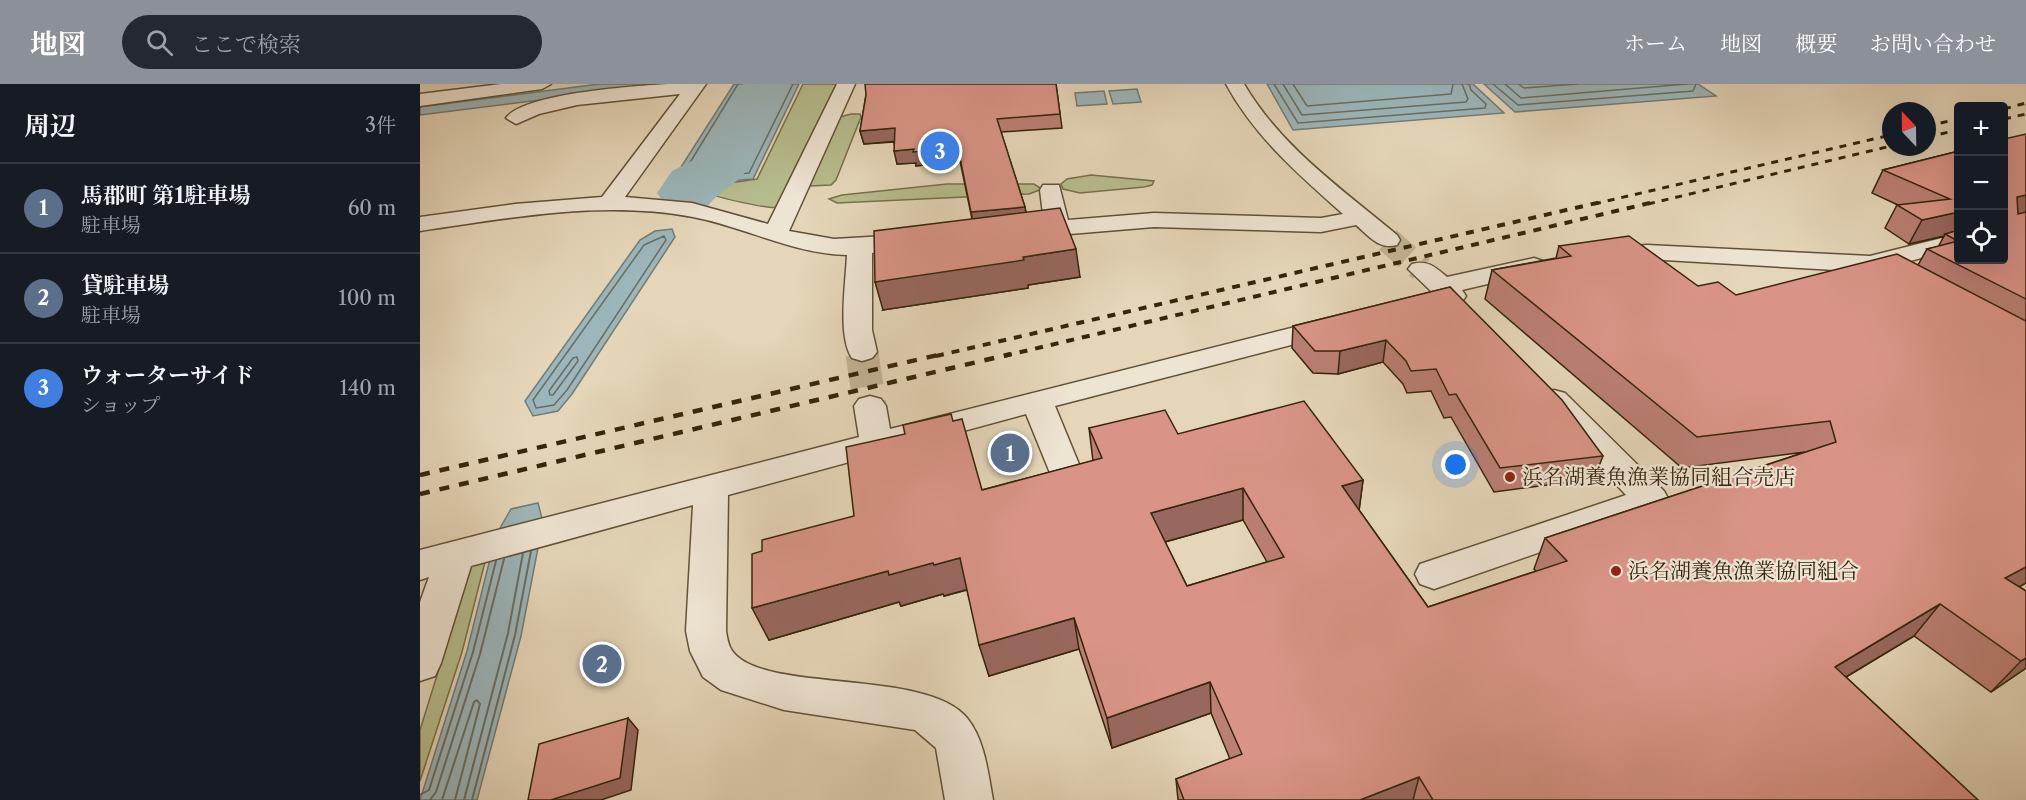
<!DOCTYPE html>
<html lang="ja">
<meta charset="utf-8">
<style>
body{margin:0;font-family:"Libre Caslon Text","Noto Serif JP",serif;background:#242831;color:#f1f3f6}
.controls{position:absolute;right:18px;top:18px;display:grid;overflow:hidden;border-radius:6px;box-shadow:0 6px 24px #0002}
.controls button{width:54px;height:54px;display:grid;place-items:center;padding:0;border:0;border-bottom:2px solid #363941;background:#171b24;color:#f1f3f6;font:30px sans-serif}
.compass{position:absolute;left:1462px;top:18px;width:54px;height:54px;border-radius:50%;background:#171b24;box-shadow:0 6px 24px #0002;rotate:338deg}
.you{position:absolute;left:1036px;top:381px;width:21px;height:21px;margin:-15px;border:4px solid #fff;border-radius:50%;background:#1a73e8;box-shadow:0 0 0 9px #1a73e833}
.badge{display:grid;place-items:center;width:39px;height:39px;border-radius:50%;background:#8c9099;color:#fff;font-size:20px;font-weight:700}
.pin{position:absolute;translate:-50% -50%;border:3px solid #fff;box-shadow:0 2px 6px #0006}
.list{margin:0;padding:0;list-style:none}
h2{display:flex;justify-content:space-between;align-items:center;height:78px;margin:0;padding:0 24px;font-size:26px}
h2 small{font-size:20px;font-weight:400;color:#9ea1a6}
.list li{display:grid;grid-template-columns:39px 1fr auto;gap:18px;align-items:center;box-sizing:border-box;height:90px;padding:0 24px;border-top:2px solid #363941}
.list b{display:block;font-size:22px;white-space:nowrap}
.list p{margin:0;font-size:20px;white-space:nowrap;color:#9ea1a6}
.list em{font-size:20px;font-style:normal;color:#9ea1a6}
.icon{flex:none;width:33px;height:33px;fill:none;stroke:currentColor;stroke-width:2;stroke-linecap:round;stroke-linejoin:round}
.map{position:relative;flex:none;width:1606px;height:716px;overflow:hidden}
header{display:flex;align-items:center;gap:36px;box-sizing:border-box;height:84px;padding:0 30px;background:#8c9099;color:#fff}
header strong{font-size:28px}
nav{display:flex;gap:33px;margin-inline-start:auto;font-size:21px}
.search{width:420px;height:54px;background:#242831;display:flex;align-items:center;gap:15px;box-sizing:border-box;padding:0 21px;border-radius:33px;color:#9ea1a6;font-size:22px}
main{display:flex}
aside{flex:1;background:#171b24}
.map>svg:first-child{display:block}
.green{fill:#b7bd8d;stroke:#76714c;stroke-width:1.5}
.water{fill:#9cb6bb;stroke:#737c75;stroke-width:1.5}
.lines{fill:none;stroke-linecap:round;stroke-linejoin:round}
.shore-far1{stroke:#696e63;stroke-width:1.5}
.shore{stroke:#696e63;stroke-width:2}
.river{fill:#9cb6bb;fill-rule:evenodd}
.minor-tunnel-far1{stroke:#c2b396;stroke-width:26;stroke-dasharray:26 13;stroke-linecap:butt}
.minor-tunnel{stroke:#c2b396;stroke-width:33;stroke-dasharray:33 16;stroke-linecap:butt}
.minor-casing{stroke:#625136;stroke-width:3}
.minor{fill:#eee4d2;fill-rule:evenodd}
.rail-far2{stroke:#36250b;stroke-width:3;stroke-dasharray:7 7;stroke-linecap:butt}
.rail-far1{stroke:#36250b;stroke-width:4;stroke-dasharray:8 8;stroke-linecap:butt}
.rail{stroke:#36250b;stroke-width:4.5;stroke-dasharray:10 10;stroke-linecap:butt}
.wall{fill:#bb7f74;stroke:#36250b;stroke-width:1.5;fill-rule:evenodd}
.shaded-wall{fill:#98685e;stroke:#36250b;stroke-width:1.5}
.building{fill:#d99487;stroke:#36250b;stroke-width:1.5;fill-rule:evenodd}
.poi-dot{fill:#8f2418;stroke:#eee4d2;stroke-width:2}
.labels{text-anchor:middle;stroke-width:4.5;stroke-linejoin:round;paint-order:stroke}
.poi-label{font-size:21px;fill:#36250b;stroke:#eee4d2;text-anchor:start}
</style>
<header>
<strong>地図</strong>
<div class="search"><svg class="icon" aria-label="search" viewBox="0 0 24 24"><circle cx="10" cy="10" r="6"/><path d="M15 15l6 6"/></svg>ここで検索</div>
<nav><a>ホーム</a><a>地図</a><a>概要</a><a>お問い合わせ</a></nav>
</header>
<main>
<aside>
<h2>周辺<small>3件</small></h2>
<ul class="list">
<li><span class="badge" style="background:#5c6f8a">1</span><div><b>馬郡町 第1駐車場</b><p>駐車場</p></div><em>60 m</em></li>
<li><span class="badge" style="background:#5c6f8a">2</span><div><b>貸駐車場</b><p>駐車場</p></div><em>100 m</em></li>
<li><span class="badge" style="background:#3f7fe0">3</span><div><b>ウォーターサイド</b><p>ショップ</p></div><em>140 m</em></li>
</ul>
</aside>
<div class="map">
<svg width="1606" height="716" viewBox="0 0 1606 716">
<rect width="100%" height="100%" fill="#e5d6b9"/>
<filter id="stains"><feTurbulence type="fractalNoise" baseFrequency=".00333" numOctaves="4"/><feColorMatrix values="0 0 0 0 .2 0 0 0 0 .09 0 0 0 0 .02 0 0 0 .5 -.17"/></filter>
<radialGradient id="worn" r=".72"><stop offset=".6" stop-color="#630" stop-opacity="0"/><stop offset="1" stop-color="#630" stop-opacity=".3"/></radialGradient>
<g class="green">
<path d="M383 0H420L360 123C350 126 293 113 284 107L288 102 337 95Z"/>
<polygon points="431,30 440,30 441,33 416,96 411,101 389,102 388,98 416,34"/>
<polygon points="671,91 734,97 732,101 724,103 660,109 643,105 641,100 647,95"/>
<polygon points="527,100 614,100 622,105 609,110 417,119 409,115 422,111"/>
<polygon points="65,478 42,568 0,697 0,646 51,482"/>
</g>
<g class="water">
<polygon points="179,0 248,0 0,31 0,23"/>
<polygon points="314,0 379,0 333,95 249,102"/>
<polygon points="847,0 1053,0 1084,29 873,46"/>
<polygon points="1064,0 1278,0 1296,12 1095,28"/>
<polygon points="717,5 721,18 693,20 689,7"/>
<polygon points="684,7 687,20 657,22 655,9"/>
<polygon points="252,145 255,153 152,310 138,327 113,332 105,317 220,156 235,147"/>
<polygon points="118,419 123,438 101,552 57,716 0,716 47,567 76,451 91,425"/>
</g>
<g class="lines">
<g class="shore-far1">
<polyline points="318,0 263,90 265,94 329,89 373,0"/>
<polyline points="326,0 324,9 278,81 279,85 324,82 364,0"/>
<polyline points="335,0 332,13 295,71 296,75 319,73 354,0"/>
<polyline points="854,0 878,39 1065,24 1066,20 1051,6 1049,0"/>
<polyline points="863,0 882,31 1046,18 1048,15 1042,0"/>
<polyline points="873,0 887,22 1031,10 1033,0"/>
<polyline points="1073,0 1098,21 1273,7 1276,0"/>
<polyline points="1085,0 1101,14 1267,0"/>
<polyline points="1098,0 1104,4 1158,0"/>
<polygon points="244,152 246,156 147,306 134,321 116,324 113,316 224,161"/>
<polygon points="157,273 158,277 133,311 130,311 129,307 153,274"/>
</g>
<g class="shore">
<polyline points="0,711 9,706 53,568 76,477"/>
<polyline points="10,716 16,708 60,570 84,475"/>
<polyline points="22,716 54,618 57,616 60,620 35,716"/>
<polyline points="44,716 88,549 103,469"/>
<polyline points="52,716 95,551 111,467"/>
</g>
<path class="river" d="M323 0H371L326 87C315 102 299 107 288 122L267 127 246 122 237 109 252 87 276 75Z"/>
<g class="minor-tunnel-far1">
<polyline points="968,156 1001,185"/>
<polyline points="442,268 443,272"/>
</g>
<polyline class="minor-tunnel" points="442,270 450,322"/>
<defs>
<g id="minor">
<polygon points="81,0 131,0 122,5 0,22 0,10"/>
<path d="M247 0H286L205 113 272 119 348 140 417 0H435L369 147 414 155 500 150 509 152 512 157 509 162 452 169V246L457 268 452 274 442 277 432 274C417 252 426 197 427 171 373 170 325 143 273 133 183 116 89 134 0 147V133L95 120 182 113 260 10 157 21 119 30 96 40 86 34C104 9 216 2 247 0Z"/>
<path d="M806 0H824C861 63 922 105 977 151L980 156 977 161C959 166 949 152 936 141L901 148 734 143 602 154 593 152 590 147 593 142 624 138 620 106 623 101H639L648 136 734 129 901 134 923 130C878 90 835 53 806 0Z"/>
<polygon points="1538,150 1538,164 1450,188 1227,175 1185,178 1176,175 1172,170 1176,165 1227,161 1450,172"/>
<path d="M1114 174 1123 177 1127 182 1123 187 1042 206 1046 212 1042 218 1000 228 990 226 986 220 990 214 1013 209 988 185 992 180C1008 176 1015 183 1027 193Z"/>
<path d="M915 233 925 235 929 241 925 247 635 322 668 402 663 411 651 414 639 411 606 330 308 411 306 547C307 553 308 560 311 565 338 611 506 583 547 634 565 656 568 689 573 716H525L516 664 495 646 364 626 301 606 283 593 270 567 266 547 273 421 51 482 21 579 15 592 0 597V518L9 493 0 496V466L439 353 434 322 439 315 450 312 461 315 466 322 470 345Z"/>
<polygon points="1134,306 1145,309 1244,407 1249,416 1244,425 1014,505 1000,500 995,490 1000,480 1206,411 1123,323 1118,316 1123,309"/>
</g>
</defs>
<use href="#minor" class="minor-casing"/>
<use href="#minor" class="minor"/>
<g class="rail-far2">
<polyline points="1584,25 1606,19"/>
<polyline points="1584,35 1606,30"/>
<polyline points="1507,42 1538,35"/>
<polyline points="1507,53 1538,46"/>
<polyline points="1174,120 1471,51"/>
<polyline points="1228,120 1471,62"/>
</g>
<g class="rail-far1">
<polyline points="516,272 1181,118"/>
<polyline points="584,272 1234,118"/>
</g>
<g class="rail">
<polyline points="0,391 522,270"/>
<polyline points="0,410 591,270"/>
</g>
</g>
<g class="wall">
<polygon points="636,0 642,44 581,48 605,123 606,128 660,193 608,201 608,204 463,226 552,135 540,77 496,82 496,79 477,80 474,58 444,60 440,47 446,11"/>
<path d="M1606 50V499L1599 503 1606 507V584L1571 608 1494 552 1426 593 1558 716H758L756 695 810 675 791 629 692 664 659 565 569 592 547 506 524 512 523 510 481 522 479 518 349 556 342 467 434 432 485 350 533 337 562 406 673 377 669 344 758 350 943 396 939 426 1008 523 1116 487 1114 485 1125 454 1385 368 1262 384 1065 215 1072 186 1136 174 1139 162 1278 202 1316 211 1498 181 1507 165 1518 163 1524 152 1489 160 1465 144 1477 121H1478L1452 109 1463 86 1539 67V176ZM823 436 847 478 767 502 745 458Z"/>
<polygon points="1030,203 1183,372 1174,395 1074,408 1031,333 1024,334 1011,307 987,309 983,300 963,278 918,290 893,289 872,264 873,242"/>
</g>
<g class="shaded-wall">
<polygon points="475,44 478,57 444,60 440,47"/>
<polygon points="538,64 540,77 496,82 496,79 477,80 474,67 494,65"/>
<polygon points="1606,111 1606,131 1584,136 1597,113"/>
<polygon points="605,123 607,137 554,143 551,128"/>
<polygon points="1539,128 1539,148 1525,150 1524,152 1489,160 1502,136"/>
<polygon points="656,165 660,193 608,201 608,204 463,226 455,198 603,173"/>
<polygon points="966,256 963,278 918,290 920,267"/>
<polygon points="943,396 939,427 922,402"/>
<polygon points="823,404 823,436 734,461 731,429"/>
<polygon points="540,474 549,505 524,512 523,510 481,522 479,518 349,556 332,524 468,487"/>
<polygon points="1606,483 1606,499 1558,526 1585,494"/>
<polygon points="1520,520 1494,552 1391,614 1415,583"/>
<polygon points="654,534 659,565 569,592 559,561"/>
<polygon points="1606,574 1606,584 1571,608 1601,577"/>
<polygon points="790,598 791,629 692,664 687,634"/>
<polygon points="208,634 218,646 211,706 181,716 131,716"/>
<polygon points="999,693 993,716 940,716"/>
</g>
<g class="building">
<polygon points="445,0 636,0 640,30 577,35 605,123 551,128 538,64 493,68 494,65 474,67 475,44 440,47 446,11"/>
<polygon points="1606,50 1606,111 1597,113 1598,130 1606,128 1606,215 1507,165 1538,157 1525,150 1539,146 1539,176 1584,176 1584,55"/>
<polygon points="1539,67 1539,128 1502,136 1477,121 1530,115 1463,86"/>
<polygon points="640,124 656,165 603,173 604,176 455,198 454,147"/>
<path d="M1209 152 1278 202 1298 198 1316 211 1477 170 1606 237V483L1585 494 1606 507V574L1601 577 1520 520 1415 583 1558 716H1013L999 693 940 716H764L756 695 822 670 790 598 687 634 654 534 559 561 540 474 514 481 513 479 469 491 468 487 332 524V470L342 467V456L434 432 426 363 485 350 483 341 531 330 533 337 542 335 562 406 682 374 669 344 745 326 758 350 884 317 943 396 922 402 1008 523 1147 477 1125 454 1416 358 1410 337 1277 353 1072 186 1151 172 1139 162ZM823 404 864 473 767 502 731 429Z"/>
<polygon points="1030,203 1142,316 1183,372 1080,384 1036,310 1029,311 1016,285 991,287 986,277 966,256 920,267 895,267 873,242"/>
<polygon points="208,634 200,694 131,716 108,716 119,660"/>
</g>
<g class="poi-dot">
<circle cx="1090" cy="393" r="6"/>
<circle cx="1196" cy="487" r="6"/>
</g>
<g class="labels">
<g class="poi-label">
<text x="1102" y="400">浜名湖養魚漁業協同組合売店</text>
<text x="1208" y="494">浜名湖養魚漁業協同組合</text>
</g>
</g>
<rect width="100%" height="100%" filter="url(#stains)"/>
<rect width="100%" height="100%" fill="url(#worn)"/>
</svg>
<div class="controls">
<button>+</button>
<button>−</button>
<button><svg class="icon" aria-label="locate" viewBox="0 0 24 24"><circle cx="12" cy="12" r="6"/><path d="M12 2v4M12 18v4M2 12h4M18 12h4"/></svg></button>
</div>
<svg class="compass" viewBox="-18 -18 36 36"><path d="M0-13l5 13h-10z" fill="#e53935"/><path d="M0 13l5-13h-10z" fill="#9ea1a6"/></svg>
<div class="you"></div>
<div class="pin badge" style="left:590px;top:369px;background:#5c6f8a">1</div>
<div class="pin badge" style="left:182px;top:580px;background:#5c6f8a">2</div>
<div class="pin badge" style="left:520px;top:67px;background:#3f7fe0">3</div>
</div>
</main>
